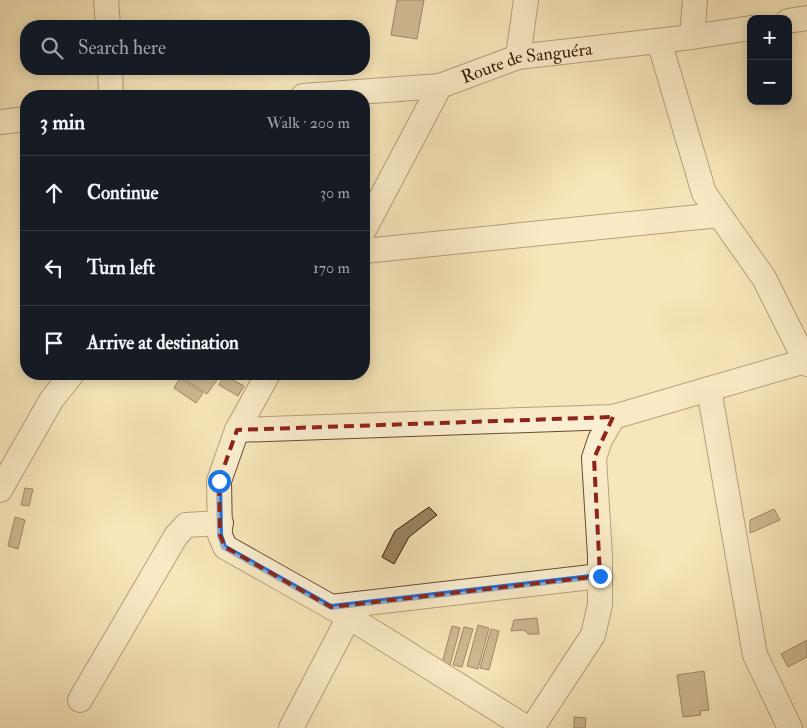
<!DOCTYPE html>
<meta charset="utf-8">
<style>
body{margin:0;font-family:"IM FELL Double Pica",serif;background:#242831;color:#f1f3f6}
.controls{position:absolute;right:15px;top:15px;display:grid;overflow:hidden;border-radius:10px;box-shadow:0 2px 12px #0003}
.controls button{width:45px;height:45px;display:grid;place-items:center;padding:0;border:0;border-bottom:1px solid #363941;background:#171b24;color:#f1f3f6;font:25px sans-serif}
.stop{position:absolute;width:15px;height:15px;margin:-11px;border:4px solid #1a73e8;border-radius:50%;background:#fff}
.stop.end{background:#1a73e8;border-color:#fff;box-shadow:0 1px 5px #0008}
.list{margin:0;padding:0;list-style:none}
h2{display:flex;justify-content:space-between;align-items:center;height:65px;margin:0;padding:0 20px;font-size:21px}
h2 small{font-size:16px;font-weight:400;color:#9ea1a6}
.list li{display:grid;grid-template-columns:32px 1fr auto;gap:15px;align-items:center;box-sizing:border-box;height:75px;padding:0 20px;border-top:1px solid #363941}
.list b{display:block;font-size:19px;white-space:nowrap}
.list em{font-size:16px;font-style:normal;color:#9ea1a6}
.icon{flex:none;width:28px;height:28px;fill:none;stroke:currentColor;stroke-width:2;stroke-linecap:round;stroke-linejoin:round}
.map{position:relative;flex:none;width:807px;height:728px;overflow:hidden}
.search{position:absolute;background:#171b24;box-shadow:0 2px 12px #0003;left:20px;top:20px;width:350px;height:55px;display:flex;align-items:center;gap:12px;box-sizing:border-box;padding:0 18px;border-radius:20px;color:#9ea1a6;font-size:19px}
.panel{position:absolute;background:#171b24;box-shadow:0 2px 12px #0003;left:20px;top:90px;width:350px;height:290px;border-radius:20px}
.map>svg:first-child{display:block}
.building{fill:#9b8462;stroke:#371903}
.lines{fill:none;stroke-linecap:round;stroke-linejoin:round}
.minor-casing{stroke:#674c30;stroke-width:26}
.minor{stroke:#faefd2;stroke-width:24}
.route{stroke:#1a73e8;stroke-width:6}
.marked{fill:none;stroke:#8f2418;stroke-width:4;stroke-dasharray:10 6;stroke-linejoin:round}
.labels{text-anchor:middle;stroke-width:4.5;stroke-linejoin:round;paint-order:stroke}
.street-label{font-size:18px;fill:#371903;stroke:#faefd2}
</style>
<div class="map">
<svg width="807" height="728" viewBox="0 0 807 728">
<rect width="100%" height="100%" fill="#f7e6b9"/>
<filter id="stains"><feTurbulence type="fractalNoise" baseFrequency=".004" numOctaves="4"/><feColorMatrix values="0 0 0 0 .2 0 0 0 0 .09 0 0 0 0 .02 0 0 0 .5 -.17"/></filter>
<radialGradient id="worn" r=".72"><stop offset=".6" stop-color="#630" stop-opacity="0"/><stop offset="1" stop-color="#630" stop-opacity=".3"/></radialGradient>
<g class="building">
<polygon points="397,0 424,0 417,39 391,35"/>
<polygon points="182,374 214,374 219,377 207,394 180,376"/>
<polygon points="224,375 244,386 238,396 219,385"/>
<polygon points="180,378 203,393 196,403 174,388"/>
<polygon points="25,488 33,489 29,506 21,505"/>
<polygon points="429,507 437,515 409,537 394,564 382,557 395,531"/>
<polygon points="774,509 780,520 750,533 750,520"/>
<polygon points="15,517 25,520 18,549 8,546"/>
<polygon points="537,618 539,634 528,634 524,630 511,631 514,620"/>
<polygon points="478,625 489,628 478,669 467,666"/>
<polygon points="452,626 460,628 450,665 442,663"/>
<polygon points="464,627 473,629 462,667 453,665"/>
<polygon points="491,629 499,631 489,670 480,668"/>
<polygon points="807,640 807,657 788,667 781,654"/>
<polygon points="704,671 709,710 700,711 701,715 683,717 677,675"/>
<polygon points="574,717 586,718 585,728 574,728"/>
</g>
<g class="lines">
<defs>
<g id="minor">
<polyline points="106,0 108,26"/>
<polyline points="788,21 807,18"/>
<polyline points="692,37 695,0"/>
<polyline points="659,41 704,193 764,278 807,364"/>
<polyline points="518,57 526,0"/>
<polyline points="110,69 111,96"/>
<path id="s1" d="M303 96 440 86 518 57 692 37 751 28"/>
<polyline points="0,122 26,119"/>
<polyline points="364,230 440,86"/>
<polyline points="364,251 719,215"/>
<polyline points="268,374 237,430 219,481 220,535 225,547 349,617 527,728"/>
<polyline points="709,389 755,655 790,728"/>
<polyline points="237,430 613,417 805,361"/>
<polyline points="0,490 52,399 72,374"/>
<polyline points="331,607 600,576"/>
<polyline points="80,700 176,536 186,525 221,523"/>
<polyline points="291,728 349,617"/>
<polyline points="532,728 593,635 600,605 600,556 594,458 600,440 613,417"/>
</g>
</defs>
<use href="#minor" class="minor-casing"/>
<use href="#minor" class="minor"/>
</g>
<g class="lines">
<polyline class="route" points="219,481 220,535 224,547 331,607 600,576"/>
</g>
<path d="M0 0H807V728H0ZM613 417 594 458 600 576 331 607 225 547 220 535 219 481 237 430Z" fill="#f7e6b9" fill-opacity=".55" fill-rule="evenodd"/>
<path class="marked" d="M613 417 594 458 600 576 331 607 225 547 220 535 219 481 237 430Z"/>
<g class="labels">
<g class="street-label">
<text dy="6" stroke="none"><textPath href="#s1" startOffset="228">Route de Sanguéra</textPath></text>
</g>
</g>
<rect width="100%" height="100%" filter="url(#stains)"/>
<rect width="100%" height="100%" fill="url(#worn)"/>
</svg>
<div class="controls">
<button>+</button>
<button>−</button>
</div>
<div class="stop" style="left:219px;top:481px"></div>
<div class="stop end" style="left:600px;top:576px"></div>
<div class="search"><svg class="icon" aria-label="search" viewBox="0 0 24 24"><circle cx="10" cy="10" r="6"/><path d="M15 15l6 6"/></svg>Search here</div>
<section class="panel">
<h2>3 min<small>Walk · 200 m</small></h2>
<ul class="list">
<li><svg class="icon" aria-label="ahead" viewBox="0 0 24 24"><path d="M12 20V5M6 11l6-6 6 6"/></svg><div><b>Continue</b></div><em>30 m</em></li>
<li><svg class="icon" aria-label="left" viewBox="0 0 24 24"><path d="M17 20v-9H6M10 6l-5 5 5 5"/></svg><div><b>Turn left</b></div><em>170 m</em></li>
<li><svg class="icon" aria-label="arrive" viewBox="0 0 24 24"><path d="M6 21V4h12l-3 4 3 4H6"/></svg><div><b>Arrive at destination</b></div></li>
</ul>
</section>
</div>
